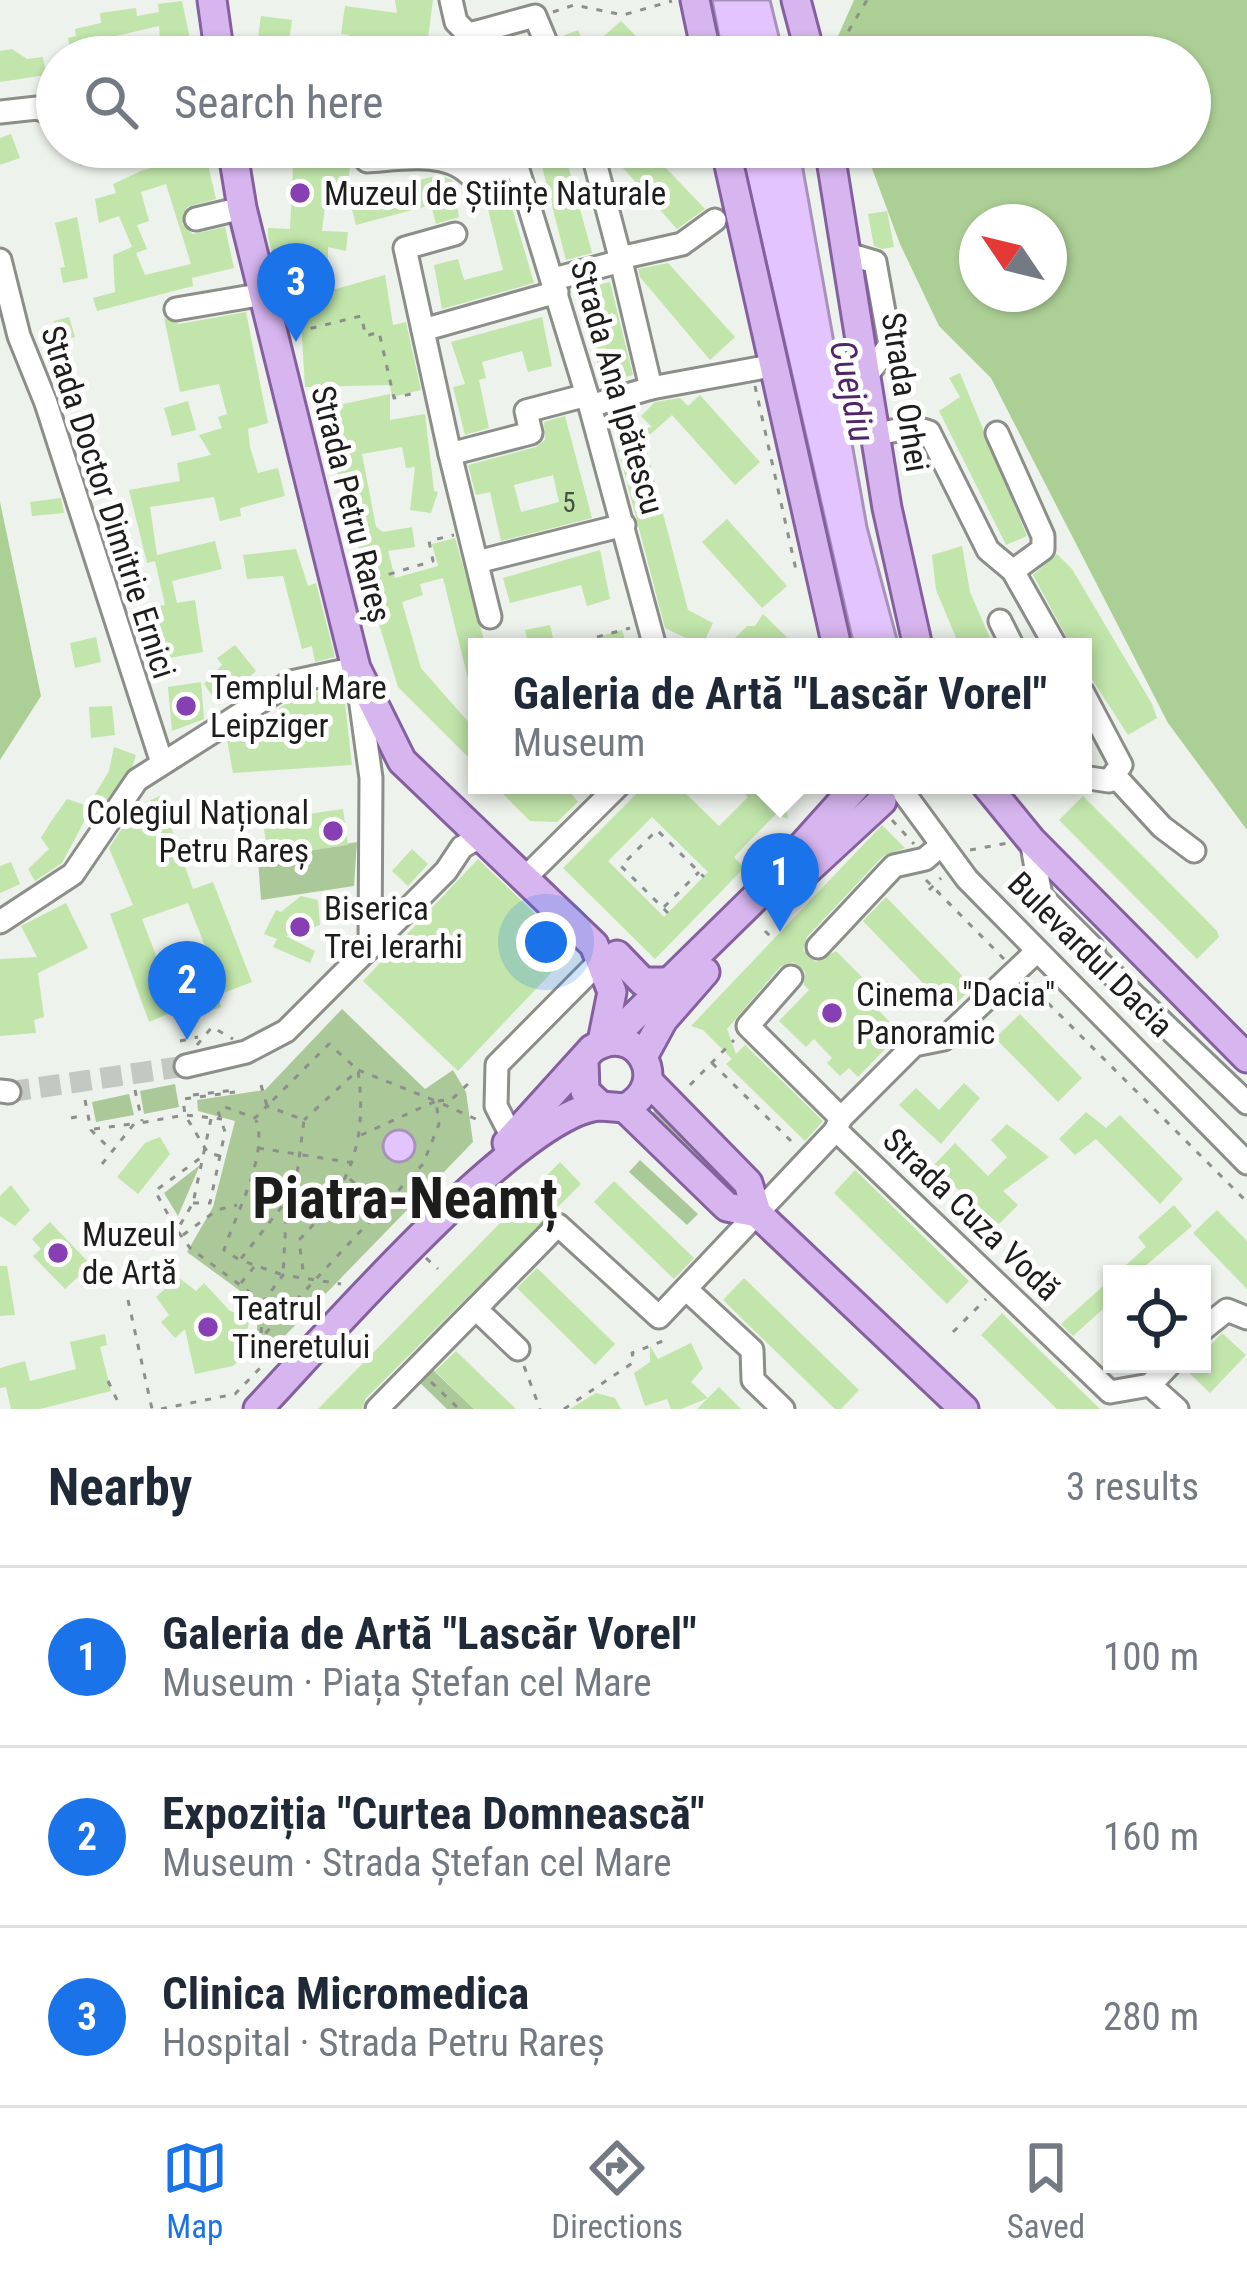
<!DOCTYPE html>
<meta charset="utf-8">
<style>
body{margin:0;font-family:"Roboto Condensed",sans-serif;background:#f2f2f3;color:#1f2937}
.controls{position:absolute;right:36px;bottom:36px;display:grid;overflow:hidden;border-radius:0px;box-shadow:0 3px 9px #0004}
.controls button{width:108px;height:108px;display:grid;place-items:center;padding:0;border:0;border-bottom:3px solid #e0e1e3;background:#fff;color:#1f2937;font:60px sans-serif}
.compass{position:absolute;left:959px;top:204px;width:108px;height:108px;border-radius:50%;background:#fff;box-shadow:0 3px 9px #0004;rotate:305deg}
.you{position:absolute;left:546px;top:942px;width:42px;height:42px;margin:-30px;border:9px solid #fff;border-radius:50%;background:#1a73e8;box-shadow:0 0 0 18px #1a73e833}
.badge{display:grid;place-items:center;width:78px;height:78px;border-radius:50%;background:#1a73e8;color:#fff;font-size:39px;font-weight:700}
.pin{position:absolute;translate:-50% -99px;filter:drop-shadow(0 3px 6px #0008)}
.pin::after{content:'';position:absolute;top:63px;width:42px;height:36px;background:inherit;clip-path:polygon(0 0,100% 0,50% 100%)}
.popup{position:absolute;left:468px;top:638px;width:624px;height:156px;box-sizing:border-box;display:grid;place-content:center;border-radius:0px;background:#fff;filter:drop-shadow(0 3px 9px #0005);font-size:39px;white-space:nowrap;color:#747a83}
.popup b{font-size:45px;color:#1f2937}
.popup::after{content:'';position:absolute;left:50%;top:100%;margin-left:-24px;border:24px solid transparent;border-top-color:#fff}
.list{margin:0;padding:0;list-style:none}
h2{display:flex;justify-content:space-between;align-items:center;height:156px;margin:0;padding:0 48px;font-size:51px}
h2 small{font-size:39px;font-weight:400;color:#747a83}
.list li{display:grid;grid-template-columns:78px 1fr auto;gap:36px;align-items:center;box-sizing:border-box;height:180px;padding:0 48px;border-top:3px solid #e0e1e3}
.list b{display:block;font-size:45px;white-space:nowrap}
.list p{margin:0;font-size:39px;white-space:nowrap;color:#747a83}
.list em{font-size:39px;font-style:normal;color:#747a83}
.icon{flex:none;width:66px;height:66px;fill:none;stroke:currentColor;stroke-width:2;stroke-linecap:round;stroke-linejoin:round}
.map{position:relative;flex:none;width:1247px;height:1409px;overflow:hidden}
.search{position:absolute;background:#fff;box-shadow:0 3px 9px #0004;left:36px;right:36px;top:36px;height:132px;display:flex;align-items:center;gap:30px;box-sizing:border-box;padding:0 42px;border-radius:66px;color:#747a83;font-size:45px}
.sheet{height:696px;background:#fff}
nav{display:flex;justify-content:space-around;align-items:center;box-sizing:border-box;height:168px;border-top:3px solid #e0e1e3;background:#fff;font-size:33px;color:#747a83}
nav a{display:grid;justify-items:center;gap:6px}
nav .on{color:#1a73e8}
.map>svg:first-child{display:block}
.green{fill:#abc998}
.forest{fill:#accf95;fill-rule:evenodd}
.water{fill:#e4c4fe;stroke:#a892ba;stroke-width:3}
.building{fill:#c1e5aa;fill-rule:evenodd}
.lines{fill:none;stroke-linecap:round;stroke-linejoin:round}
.minor-tunnel{stroke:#c4c8c2;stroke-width:21;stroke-dasharray:21 10;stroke-linecap:butt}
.minor-casing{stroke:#8b8e89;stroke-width:27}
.major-casing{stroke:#85609f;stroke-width:33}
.path{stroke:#8c8f8b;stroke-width:3;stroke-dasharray:6 9;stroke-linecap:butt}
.minor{stroke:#fff;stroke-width:21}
.major{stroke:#d7b5ef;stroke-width:27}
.poi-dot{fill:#8640b3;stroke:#fff;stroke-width:4.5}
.labels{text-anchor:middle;stroke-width:10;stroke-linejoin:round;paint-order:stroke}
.number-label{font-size:27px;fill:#465040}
.poi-label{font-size:33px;fill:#1d1e1c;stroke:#fff;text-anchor:start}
.street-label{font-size:33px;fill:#1d1e1c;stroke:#fff}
.water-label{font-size:36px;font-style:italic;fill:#4f266a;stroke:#fff}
.town-label{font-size:57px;font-weight:bold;fill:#1d1e1c;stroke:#fff}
</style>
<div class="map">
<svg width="1247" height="1409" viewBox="0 0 1247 1409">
<rect width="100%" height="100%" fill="#eef2ec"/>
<g class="green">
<polygon points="357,842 354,886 261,900 258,860"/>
<polygon points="342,1009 425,1089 453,1070 466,1092 473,1142 275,1346 257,1330 258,1304 187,1252 213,1207 235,1121 198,1111 197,1100 265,1090"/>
<polygon points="175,1084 179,1107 144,1114 140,1091"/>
<polygon points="129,1094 134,1115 96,1122 92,1102"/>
<polygon points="656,1109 741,1190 734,1197 650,1116"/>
<polygon points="640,1160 698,1214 687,1225 629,1172"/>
<polygon points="200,1165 178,1216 164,1193"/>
<polygon points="439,1355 443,1359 433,1370 474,1409 447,1409 416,1379"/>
</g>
<g class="forest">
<path d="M854 0H1247V830L1168 723 991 378 939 326 900 244 864 147H1190V57H839L835 43ZM1049 222V294H977V222Z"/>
<polygon points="0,502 41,696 0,760"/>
</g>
<g class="water">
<polygon points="712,0 770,0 784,57 723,57"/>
<polygon points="740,147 799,147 867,527 899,647 855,647 853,642"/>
<circle cx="399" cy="1146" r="16"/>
</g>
<g class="building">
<polygon points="395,0 433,0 427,45 384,39 381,57 346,57 349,35 341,34 345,6 397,13"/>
<polygon points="182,1 194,57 166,57 181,36 160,39 159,26 95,41 97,49 71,52 68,38 76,36 75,29 101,23 100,13 136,8 137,16 159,12 158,4"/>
<polygon points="261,16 292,20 287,57 255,57"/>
<polygon points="621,21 634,34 653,57 609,57 596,43"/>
<polygon points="578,30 585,46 566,53 560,37"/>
<polygon points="524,38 529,57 503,57 500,44"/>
<polygon points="12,49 27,59 43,57 46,75 0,82 0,51"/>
<polygon points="11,134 20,158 0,165 0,138"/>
<polygon points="76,147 96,147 100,161 80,166"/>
<polygon points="294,147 352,147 347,193 327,190 322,231 348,232 346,251 328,247 328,260 314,259 322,293 385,275 393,325 406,322 421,390 392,397 390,385 305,387 299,288 290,258 273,257 268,237 268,228 290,229"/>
<polygon points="537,147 563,147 592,253 566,260"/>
<polygon points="646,147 705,209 677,229 623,168"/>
<path d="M205 152 216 199 187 207 182 224 193 234 225 227 234 268 192 278 193 286 97 311 93 298 115 292 113 255 132 247 119 216 99 223 95 199 116 193 113 184 141 171ZM166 184 191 264 145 275 136 253 147 249 137 225 149 221 141 192Z"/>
<polygon points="439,175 452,180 459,217 436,224 431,205 356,225 349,198"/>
<polygon points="505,184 534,283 442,309 434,265 458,259 464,280 503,270 483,189"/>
<polygon points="887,211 894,247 882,249 874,246 868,214"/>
<polygon points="77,217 88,278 63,283 60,268 65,267 55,223"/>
<polygon points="668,263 735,337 710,360 640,277 638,269"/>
<polygon points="610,282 633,375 602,383 579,289"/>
<polygon points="246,312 268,423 248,429 250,447 258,473 278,468 285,496 240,508 241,516 220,521 214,497 150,507 157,555 215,541 222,569 172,581 177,603 195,600 203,652 158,660 149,608 165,605 155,561 147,563 129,490 180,481 177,463 211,455 199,435 222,428 218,417 227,414 219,384 180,392 164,318 179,324"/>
<polygon points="69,317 75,337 59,341 54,321"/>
<polygon points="542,317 552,366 528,372 522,351 482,362 486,378 479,380 489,428 465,435 453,387 465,384 451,342"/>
<polygon points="960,373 1027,536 1006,545 939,411 960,397 949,378"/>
<polygon points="390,394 390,420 425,414 434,491 438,492 431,513 410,510 415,467 406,468 402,447 362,454 376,527 383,532 412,527 415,547 388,551 395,578 438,566 432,544 455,538 486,647 477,647 477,694 472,695 443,578 420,584 423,595 402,602 421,668 477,732 477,766 398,687 367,584 380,580 374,549 361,552 356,543 331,448 324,408"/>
<polygon points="700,395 760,462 735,485 672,415 644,440 688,610 713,623 702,646 665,628 615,437 652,427 641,416 655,402 680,398 688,406"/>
<polygon points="188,401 196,430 172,436 164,408"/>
<path d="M565 416 592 518 501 541 490 492 476 495 468 465 536 447 545 440 544 422ZM553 475 559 502 521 512 514 485Z"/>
<polygon points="61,498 64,513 32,516 30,502"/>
<polygon points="727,519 787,586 762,608 702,542"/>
<polygon points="962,546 970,592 994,647 960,647 936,590 932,555"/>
<polygon points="296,549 308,586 316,583 335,657 315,662 312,646 302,649 283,576 247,579 243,555"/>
<polygon points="600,550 610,599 587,606 581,585 510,603 503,578"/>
<polygon points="1057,554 1072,569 1152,704 1157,718 1128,735 1083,665 1083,647 1072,647 1033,575"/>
<polygon points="763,614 797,647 726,647 747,626 755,626"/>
<polygon points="550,625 555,647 529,647 525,630"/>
<polygon points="622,630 627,647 601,647 598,637"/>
<polygon points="96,637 101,662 75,668 70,643"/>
<polygon points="235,645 256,671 219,705 204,684 222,665 217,658"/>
<polygon points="201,682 204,719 172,731 168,687"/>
<polygon points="343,686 352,765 233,773 227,740 281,728 279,708 299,696"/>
<polygon points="112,706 115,735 91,738 89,707"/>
<polygon points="114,747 136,755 133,765 93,819 87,816 62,863 35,881 28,869 49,849 41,838 50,823 67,799 88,806 109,771"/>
<polygon points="494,785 564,785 578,802 557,822 530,821"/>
<path d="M645 785 666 790 677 785 719 826 748 797 736 785H807L786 807 788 819 776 814 734 857 744 868 655 959 563 868ZM652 817 708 872 664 917 608 861Z"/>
<path d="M160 796 193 889 213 882 252 982 218 995 221 1007 189 1019 184 1007 149 1022 110 914 133 905 109 848 123 827 148 817 144 803ZM188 903 207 951 162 971 142 919Z"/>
<polygon points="1083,796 1217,931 1219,937 1197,959 1059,820"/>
<polygon points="343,809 348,845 268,857 264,829 283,827 281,818"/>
<polygon points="882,825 905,848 883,856 807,937 803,950 816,962 836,951 871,986 864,996 892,1024 883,1033 892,1042 858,1077 849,1068 840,1076 827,1063 832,1058 814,1039 806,1047 779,1021 809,990 804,985 805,971 793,962 780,967 727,1029 736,1054 745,1045 823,1121 805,1141 726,1064 732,1059 703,1030 691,1026"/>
<polygon points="412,849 428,864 408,886 392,871"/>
<polygon points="478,859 573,950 458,1071 363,981"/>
<polygon points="11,862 20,884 0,893 0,866"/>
<polygon points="301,896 318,900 320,925 286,936 315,951 310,963 273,947 277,939 264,934 276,910 281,912"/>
<polygon points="886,897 973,987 949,1010 863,921"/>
<polygon points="66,903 88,948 38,973 44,1017 34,1020 36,1033 0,1036 0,959 37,957 21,926"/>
<polygon points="1020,1014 1082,1078 1058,1102 995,1038"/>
<polygon points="964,1083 980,1098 941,1144 899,1105 916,1088 939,1110"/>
<polygon points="1086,1112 1106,1128 1120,1115 1183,1179 1160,1204 1096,1139 1075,1155 1059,1139"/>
<polygon points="1007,1124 1049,1157 1003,1191 1018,1205 999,1224 932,1167 955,1143 988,1176 1007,1157 991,1140"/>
<polygon points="160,1137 170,1154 138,1194 117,1177 145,1143"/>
<polygon points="560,1162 581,1184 366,1398 362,1409 318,1409"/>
<polygon points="855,1170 969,1281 947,1304 834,1193"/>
<polygon points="614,1181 694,1258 674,1279 594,1202"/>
<polygon points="11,1185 30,1210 15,1226 0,1216 0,1196"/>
<polygon points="1174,1205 1192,1226 1144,1267 1150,1274 1116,1274 1146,1247 1138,1237"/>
<polygon points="1217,1210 1247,1241 1247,1289 1193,1233"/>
<polygon points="50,1222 91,1265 65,1289 33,1256 41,1249 32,1239"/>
<polygon points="0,1266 7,1266 15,1315 0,1316"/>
<polygon points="537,1268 615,1344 595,1365 517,1288"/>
<polygon points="178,1277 196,1291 204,1283 230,1311 250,1318 240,1360 233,1366 195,1374 185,1329 175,1338 161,1322 169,1315 156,1297"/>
<polygon points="744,1278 859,1390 841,1409 835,1409 723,1300"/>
<polygon points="1112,1278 1112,1301 1073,1336 1061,1324"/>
<polygon points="1002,1313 1020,1331 1100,1409 1057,1409 981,1335"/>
<polygon points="1222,1333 1246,1355 1210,1393 1187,1371 1202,1364 1202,1354"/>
<polygon points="105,1334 107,1345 100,1347 111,1391 40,1409 11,1409 6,1387 0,1388 0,1368 25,1361 30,1381 76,1369 70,1342"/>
<polygon points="691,1343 703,1368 691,1382 708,1398 681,1409 671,1409 667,1399 645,1406 634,1373 650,1362 650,1346 658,1359"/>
<polygon points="456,1351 493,1387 516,1409 474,1409 435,1371"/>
<polygon points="719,1387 741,1409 697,1409"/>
<polygon points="596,1393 615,1398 621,1409 570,1409"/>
</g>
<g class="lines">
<polyline class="minor-tunnel" points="9,1092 186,1066"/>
<defs>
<g id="minor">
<polyline points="451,0 456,22 468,34 477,32 484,57"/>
<polyline points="477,32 535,16 552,57"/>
<polyline points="0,112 37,108 57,115"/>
<polyline points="511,147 587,395 655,647"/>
<path d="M367 161C399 159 445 150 469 174L516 167"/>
<polyline points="196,219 242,208"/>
<polyline points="848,254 875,262 890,345 867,375"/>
<polyline points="620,258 682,244 715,220"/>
<polyline points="0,260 19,336 46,403 162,763"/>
<polyline points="621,261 651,388"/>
<polyline points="554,279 621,261 591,147"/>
<polyline points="176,309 264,294"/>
<polyline points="423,330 557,292"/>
<polyline points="590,406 651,388 771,366"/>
<polyline points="997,433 1043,536 1043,549 1013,571"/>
<polyline points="877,434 913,427 929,432 988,550 1013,571 1056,647"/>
<polyline points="450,454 405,248 455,234"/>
<polyline points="477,562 624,525"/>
<polyline points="490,617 450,454 531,433 526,411 587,395"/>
<polyline points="1000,621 1013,647"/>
<polyline points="1083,693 1121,765 1109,781 1083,777"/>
<polyline points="1116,777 1162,827 1194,851"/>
<polyline points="898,785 967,879 1247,1163"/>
<polyline points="1031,840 1041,896 1092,947 1096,959 1247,1103"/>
<polyline points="534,869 619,785"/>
<polyline points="0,922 73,874 137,780 291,682 356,668 371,778 370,948"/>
<polyline points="818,947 894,866 925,859 940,846"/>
<polyline points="791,977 748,1026 841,1118 836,1129"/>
<polyline points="186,1066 246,1052 286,1031 446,871 462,847 482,836"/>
<polyline points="0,1091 9,1092"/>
<polyline points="841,1118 914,1045 944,1039 1037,951"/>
<polyline points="836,1130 1110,1392 1150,1385 1177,1409"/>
<polyline points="512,1137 496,1106 497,1065 602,959"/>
<polyline points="686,1289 752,1350 753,1380 783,1409"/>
<polyline points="476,1309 518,1349"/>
<polyline points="1202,1330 1227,1310 1247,1318"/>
<polyline points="1150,1385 1170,1364"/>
<polyline points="377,1409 558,1225 659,1317 836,1130"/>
</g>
<g id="major">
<polyline points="212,0 220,57"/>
<polyline points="695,0 707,57"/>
<polyline points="796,0 811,57"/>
<polyline points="232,147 242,208 356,668 402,761 594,945 612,992 602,1042"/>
<polyline points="725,147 837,647"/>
<polyline points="829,147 887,508 918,647"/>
<polyline points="986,785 1031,840 1247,1058"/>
<polyline points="791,885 882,801"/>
<polyline points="617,955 643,982 671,982"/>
<polyline points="610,1040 761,892 857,785"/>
<polyline points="644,1055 663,1020 705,972"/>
<polyline points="649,1082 748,1183 757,1213"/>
<polyline points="625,1108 727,1207 757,1213"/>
<path d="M507 1143 592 1049C637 1019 673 1084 625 1108L601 1106 585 1091 584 1060"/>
<polyline points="757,1213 964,1409"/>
<path d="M258 1409C320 1344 522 1109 601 1106"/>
</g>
</defs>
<use href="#minor" class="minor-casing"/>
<use href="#major" class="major-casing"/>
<g class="path">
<polyline points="553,12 574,5 623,15 672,1"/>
<polyline points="833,57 867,0"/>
<polyline points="114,164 176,147"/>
<polyline points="296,332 361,316 366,336 379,332 394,398 419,392"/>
<polyline points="755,386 796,570"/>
<polyline points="360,583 433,561 429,541 454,535"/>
<polyline points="597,637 630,628"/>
<polyline points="892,820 914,844"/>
<polyline points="970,850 1008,843"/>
<polyline points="926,880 1004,959"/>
<polyline points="929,890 941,878"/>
<polyline points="664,907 699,872"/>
<polyline points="668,913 621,866 657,830 704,877"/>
<polyline points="765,931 773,939"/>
<polyline points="1027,982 1247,1202"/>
<polyline points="180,1041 198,1037"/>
<polyline points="197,1045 212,1027 233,1039"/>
<polyline points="712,1063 796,1146"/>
<path d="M261 1085 267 1106 329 1044 358 1070C368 1142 350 1188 299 1240L304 1278"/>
<polyline points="690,1085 734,1040"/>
<polyline points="135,1090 142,1121"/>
<polyline points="193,1095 235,1090"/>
<polyline points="85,1100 91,1130 110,1149"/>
<polyline points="438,1101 452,1099 470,1082"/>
<polyline points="71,1118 80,1116"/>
<polyline points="211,1119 193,1203 177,1230 190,1248 263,1302"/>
<polyline points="94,1129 132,1124"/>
<polyline points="361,1135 436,1101 478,1120"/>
<polyline points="258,1148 354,1163"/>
<polyline points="220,1156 208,1153 185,1115 183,1099 235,1092"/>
<polyline points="102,1164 134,1124 185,1115 222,1119"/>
<polyline points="350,1179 378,1205"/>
<polyline points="193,1203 210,1203 225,1132 218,1111 225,1107 255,1118 267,1106 304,1120 295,1190 240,1260 283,1275 287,1200"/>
<polyline points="175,1227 155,1191 206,1154"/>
<polyline points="183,1235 217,1210 237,1205"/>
<polyline points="426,1258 438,1269"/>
<path d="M238 1259 224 1250C235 1215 269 1155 256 1120"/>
<polyline points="241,1283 254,1267"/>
<polyline points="128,1300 152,1409"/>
<polyline points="953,1332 986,1299"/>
<polyline points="261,1333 263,1302 283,1275 341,1284"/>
<polyline points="524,1366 540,1409"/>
<polyline points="108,1381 117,1400"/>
<polyline points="431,1382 459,1409"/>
<polyline points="161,1409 235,1394 265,1363 262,1337 423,1164 439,1124 436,1101 358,1070 304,1120"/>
<polyline points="564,1409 634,1362 632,1353 668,1339"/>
</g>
<use href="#minor" class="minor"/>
<use href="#major" class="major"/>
</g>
<g class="poi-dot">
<circle cx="300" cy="193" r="12"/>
<circle cx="186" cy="706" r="12"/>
<circle cx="333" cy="831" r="12"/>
<circle cx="300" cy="927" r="12"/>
<circle cx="832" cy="1013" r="12"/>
<circle cx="58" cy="1253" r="12"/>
<circle cx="208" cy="1327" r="12"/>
</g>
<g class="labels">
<g class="number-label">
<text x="569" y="512">5</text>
</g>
<g class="poi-label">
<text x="324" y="205">Muzeul de Științe Naturale</text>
<text x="210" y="699">Templul Mare<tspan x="210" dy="38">Leipziger</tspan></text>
<text x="309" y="824" text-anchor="end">Colegiul Național<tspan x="309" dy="38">Petru Rareș</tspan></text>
<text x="324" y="920">Biserica<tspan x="324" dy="38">Trei Ierarhi</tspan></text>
<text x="856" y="1006">Cinema "Dacia"<tspan x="856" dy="38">Panoramic</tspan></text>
<text x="82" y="1246">Muzeul<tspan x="82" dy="38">de Artă</tspan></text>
<text x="232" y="1320">Teatrul<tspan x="232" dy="38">Tineretului</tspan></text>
</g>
<g class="street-label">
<text transform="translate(618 387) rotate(74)" y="12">Strada Ana Ipătescu</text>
<text transform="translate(906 392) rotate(81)" y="12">Strada Orhei</text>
<text transform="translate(109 502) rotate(72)" y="12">Strada Doctor Dimitrie Ernici</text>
<text transform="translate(352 504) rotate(76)" y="12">Strada Petru Rareș</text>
<text transform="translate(1091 954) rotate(45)" y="12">Bulevardul Dacia</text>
<text transform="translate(972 1214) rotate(44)" y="12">Strada Cuza Vodă</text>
</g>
<g class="water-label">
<text transform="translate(853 391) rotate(78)" y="13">Cuejdiu</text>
</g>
<g class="town-label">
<text x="405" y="1218">Piatra-Neamț</text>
</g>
</g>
</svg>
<div class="controls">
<button><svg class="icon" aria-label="locate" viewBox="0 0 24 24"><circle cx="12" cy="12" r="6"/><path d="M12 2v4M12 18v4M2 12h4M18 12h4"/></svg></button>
</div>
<svg class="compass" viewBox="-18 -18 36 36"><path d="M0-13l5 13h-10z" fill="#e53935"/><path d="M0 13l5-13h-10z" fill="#747a83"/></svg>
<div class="you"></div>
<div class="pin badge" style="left:780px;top:932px">1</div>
<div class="popup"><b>Galeria de Artă &quot;Lascăr Vorel&quot;</b>Museum</div>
<div class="pin badge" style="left:187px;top:1040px">2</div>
<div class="pin badge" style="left:296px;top:342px">3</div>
<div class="search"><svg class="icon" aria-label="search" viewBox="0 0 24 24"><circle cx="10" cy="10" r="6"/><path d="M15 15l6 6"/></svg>Search here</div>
</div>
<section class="sheet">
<h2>Nearby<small>3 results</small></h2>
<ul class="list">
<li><span class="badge">1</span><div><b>Galeria de Artă &quot;Lascăr Vorel&quot;</b><p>Museum · Piața Ștefan cel Mare</p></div><em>100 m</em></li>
<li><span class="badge">2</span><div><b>Expoziția &quot;Curtea Domnească&quot;</b><p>Museum · Strada Ștefan cel Mare</p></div><em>160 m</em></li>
<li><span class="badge">3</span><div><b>Clinica Micromedica</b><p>Hospital · Strada Petru Rareș</p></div><em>280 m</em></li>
</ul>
</section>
<nav>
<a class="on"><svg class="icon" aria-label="map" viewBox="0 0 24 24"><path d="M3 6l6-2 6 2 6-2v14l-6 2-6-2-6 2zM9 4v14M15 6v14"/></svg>Map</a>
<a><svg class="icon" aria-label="directions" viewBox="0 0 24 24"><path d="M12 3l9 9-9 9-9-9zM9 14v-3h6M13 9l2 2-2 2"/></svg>Directions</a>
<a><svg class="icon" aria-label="saved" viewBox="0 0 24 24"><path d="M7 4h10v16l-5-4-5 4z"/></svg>Saved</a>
</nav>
